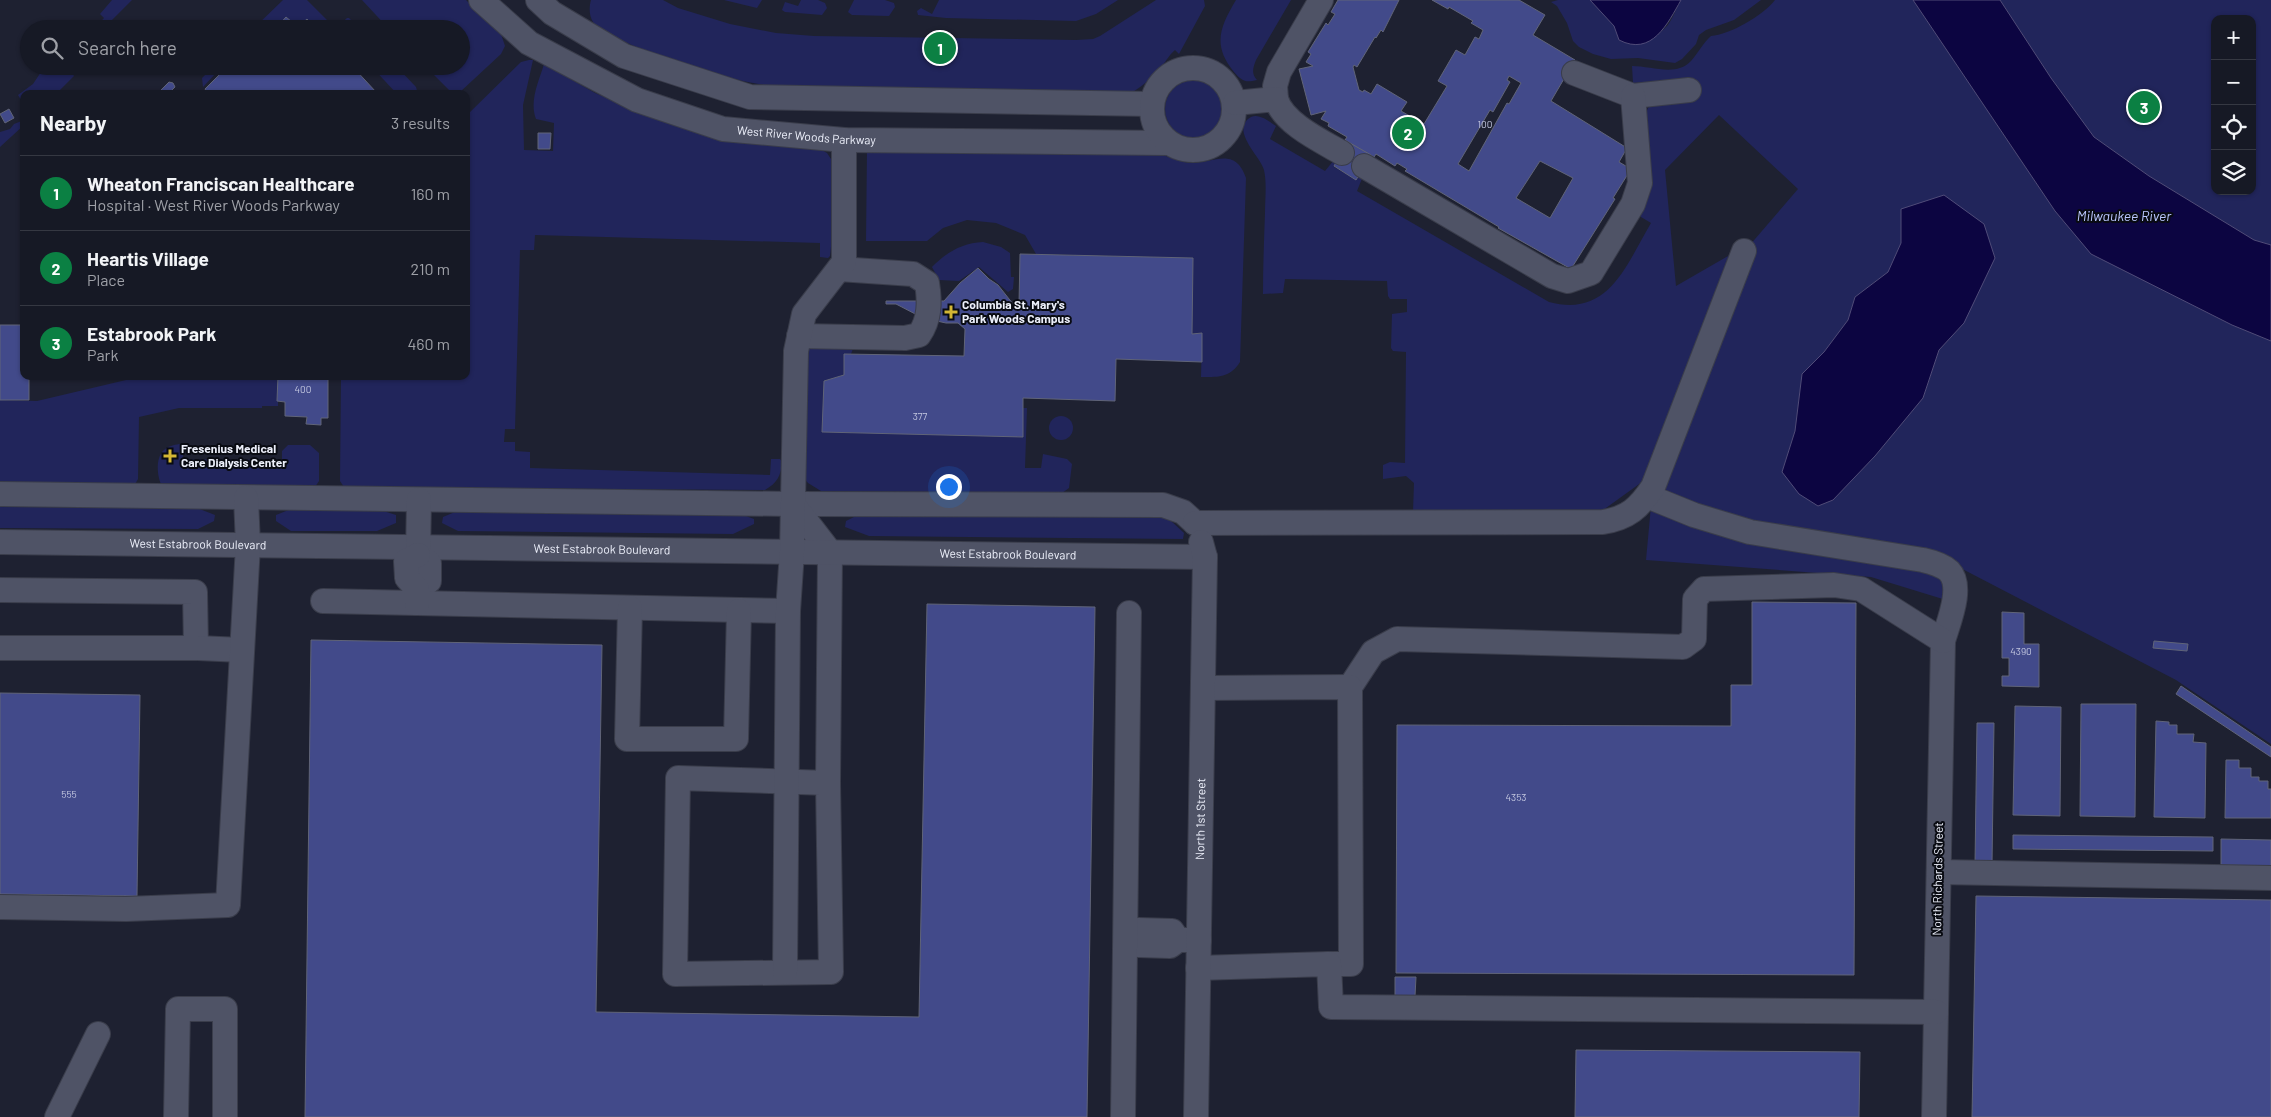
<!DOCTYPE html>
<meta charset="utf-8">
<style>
body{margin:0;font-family:Barlow,sans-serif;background:#1f222d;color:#f1f3f6}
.controls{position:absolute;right:15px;top:15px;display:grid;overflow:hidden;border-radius:10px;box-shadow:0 1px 4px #0004}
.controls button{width:45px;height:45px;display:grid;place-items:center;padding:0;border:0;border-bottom:1px solid #353842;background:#161925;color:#f1f3f6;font:25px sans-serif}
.you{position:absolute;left:948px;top:486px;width:18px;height:18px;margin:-12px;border:4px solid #fff;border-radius:50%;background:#1a73e8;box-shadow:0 0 0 8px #1a73e833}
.badge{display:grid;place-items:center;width:32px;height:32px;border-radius:50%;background:#0b8043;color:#fff;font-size:16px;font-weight:700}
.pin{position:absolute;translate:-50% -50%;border:2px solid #fff;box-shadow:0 1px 5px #0006}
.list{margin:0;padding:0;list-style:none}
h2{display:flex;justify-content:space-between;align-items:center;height:65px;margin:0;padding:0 20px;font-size:21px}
h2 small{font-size:16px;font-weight:400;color:#9ea0a7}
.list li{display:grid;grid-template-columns:32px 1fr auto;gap:15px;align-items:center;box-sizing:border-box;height:75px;padding:0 20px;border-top:1px solid #353842}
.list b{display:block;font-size:19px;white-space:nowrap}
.list p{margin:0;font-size:16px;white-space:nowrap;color:#9ea0a7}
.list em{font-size:16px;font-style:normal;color:#9ea0a7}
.icon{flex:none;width:28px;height:28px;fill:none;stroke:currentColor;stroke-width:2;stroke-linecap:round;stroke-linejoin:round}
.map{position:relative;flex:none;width:2271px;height:1117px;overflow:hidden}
.search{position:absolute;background:#161925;box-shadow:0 1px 4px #0004;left:20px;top:20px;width:450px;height:55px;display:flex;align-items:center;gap:12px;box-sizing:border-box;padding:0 18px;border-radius:28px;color:#9ea0a7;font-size:19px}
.panel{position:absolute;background:#161925;box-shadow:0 1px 4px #0004;left:20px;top:90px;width:450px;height:290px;border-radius:10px}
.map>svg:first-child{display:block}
.green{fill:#21255b;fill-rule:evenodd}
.water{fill:#0c0541;stroke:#504c79}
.building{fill:#424a8a;stroke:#606478;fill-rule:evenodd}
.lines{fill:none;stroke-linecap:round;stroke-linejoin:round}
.minor-casing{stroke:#3a3d4b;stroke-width:26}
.minor{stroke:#4f5366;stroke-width:24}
.poi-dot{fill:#d3b635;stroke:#090b12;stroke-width:2}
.labels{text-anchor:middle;stroke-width:4;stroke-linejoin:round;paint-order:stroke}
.number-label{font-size:10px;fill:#c2c6df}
.street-label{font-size:12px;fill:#edf0fb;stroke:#090b12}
.poi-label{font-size:12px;font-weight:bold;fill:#edf0fb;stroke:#090b12;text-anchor:start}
.water-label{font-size:14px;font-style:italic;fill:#bac6fe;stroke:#090b12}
</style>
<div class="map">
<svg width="2271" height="1117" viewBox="0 0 2271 1117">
<rect width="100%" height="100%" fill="#1e2131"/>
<g class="green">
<polygon points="112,0 132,0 103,29 94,29 104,18 100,14"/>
<polygon points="283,0 307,0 331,24 326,29 316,29 307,19 298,27 286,17 275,29 253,29"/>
<polygon points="362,0 466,0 501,34 505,46 501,54 460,92 450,91 425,66 461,66 461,29 389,29"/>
<path d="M591 0H663L678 8 730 24 776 33 814 36 1076 40 1093 39 1100 36 1156 0H1204L1205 6 1179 54 1175 50C1169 55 1167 60 1162 66 1153 77 1142 87 1129 94L769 86C717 77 667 63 619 39 610 35 598 31 593 22 589 16 589 7 591 0Z"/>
<polygon points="724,0 762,0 757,8"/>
<polygon points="801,0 818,0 825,3 827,8 822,15 785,12 782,10 785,2 798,6"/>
<polygon points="854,0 885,0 894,3 895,7 889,16 852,15 848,12"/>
<polygon points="939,0 1118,0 1096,14 1076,21 946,18 918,15 917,11 921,8 932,14"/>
<path d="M1236 0H1291L1256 60C1253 68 1251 73 1257 80 1245 83 1242 81 1234 72 1212 45 1220 27 1236 0Z"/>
<path d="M1558 0H1590L1614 26 1619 40C1636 49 1652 41 1665 28 1672 22 1676 8 1681 0H1761L1734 20 1706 30 1699 35 1696 44 1682 59 1675 63 1638 58 1611 59 1593 54 1579 47 1573 41 1567 23 1557 6 1551 2Z"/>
<path d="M1775 0H1913L2055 211 2091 253 2232 325 2271 341V744L2176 680 1947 561 1946 600 1871 577 1646 560 1651 506 1749 246 1798 189 1719 115 1665 170 1676 286 1735 252 1642 482 1599 513 1413 512 1414 483 1406 476 1383 479V465L1390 462 1405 463 1406 352 1393 351 1391 348 1392 314 1407 312V299H1390L1388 296 1387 281 1285 279 1283 293 1263 294C1263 267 1264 240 1265 213 1265 199 1267 184 1264 170 1261 157 1229 130 1251 117 1259 113 1270 122 1276 126L1270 139 1325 171 1334 160 1337 161 1334 167 1356 179 1359 174 1363 176 1357 191 1549 302C1609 318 1626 265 1651 223L1641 217 1640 213 1648 199 1650 188 1645 115 1648 108 1653 103 1691 79 1633 83 1632 66C1652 66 1676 77 1691 61 1698 53 1703 43 1711 36 1729 35 1764 15 1775 0ZM1901 209 1964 323 1939 350 1923 398 1875 456 1833 500 1818 506 1782 472 1795 431 1802 374 1824 352 1848 320 1855 297 1888 272 1901 243Z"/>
<path d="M2000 0H2271V245L2254 240 2149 176 2094 137 2051 78ZM2215 19H2252V191H2215Z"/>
<polygon points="347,18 349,18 360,29 335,29"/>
<path d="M529 60H533L523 105 524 150 553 151 554 123 536 119C529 101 539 81 544 64L595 93 662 121 820 149 827 153 833 162 831 247 830 256 828 258 820 257V243L535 235 534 250H520L515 429H505L504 442H515V451L530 452V468L770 475 771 459H780L782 462C781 476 777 483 765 490L344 487 340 481 341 376H466V116L521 62Z"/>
<polygon points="45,66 67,66 74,76 56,94 24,94 24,105 18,95 33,84"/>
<polygon points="214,66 228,66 219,75 216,73 203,87 202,78"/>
<polygon points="371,66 396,66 416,87 418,94 397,94"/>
<circle cx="1194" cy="109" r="29"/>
<polygon points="24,120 24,125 0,147 0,132 10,129 14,124"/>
<path d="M867 149 1160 154C1169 157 1180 162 1190 163 1212 164 1235 145 1246 178L1240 362C1230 378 1218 377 1201 377L1202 333 1192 334 1193 258 1036 254 1025 235 996 223 967 220 943 228 927 241H866Z"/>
<path d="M983 242 1001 247 1010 253 1011 277H1014L1013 289 1008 292 979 267 959 281 939 280 932 267C947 252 962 243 983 242Z"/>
<polygon points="854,346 851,354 844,354 844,375 824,381 823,432 1022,437 1023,408 1027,408 1025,468 1041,468 1043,454 1067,459 1072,464 1069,488 1062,493 821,491 808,483 804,478 806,347"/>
<polygon points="143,376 278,376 278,406 262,406 262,408 179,408 139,417 138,479 134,486 0,484 0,400 37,401"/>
<circle cx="1061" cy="428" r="12"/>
<path d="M179 444 183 446V459L282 460V451L288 445H310L319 453V481L315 487 162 486C157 477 155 458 164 450 168 446 174 445 179 444Z"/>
<polygon points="0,507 197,508 215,515 214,521 198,529 0,528"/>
<polygon points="374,508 396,515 396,523 377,531 291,531 276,521 276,515 291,509"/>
<polygon points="462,509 732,511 754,519 754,524 733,534 458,531 442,523 443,517"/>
<polygon points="862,513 1154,515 1170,520 1184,533 1183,539 869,536 845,527 846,521"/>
</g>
<g class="water">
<path d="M1590 0H1681C1668 23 1652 57 1619 40L1614 26Z"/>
<polygon points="1913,0 2000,0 2051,78 2094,137 2149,176 2254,240 2271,245 2271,341 2232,325 2091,254 2055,211"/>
<polygon points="1944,195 1984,224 1995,258 1964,323 1939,350 1923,398 1875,456 1833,500 1818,506 1799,494 1782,472 1795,431 1802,374 1824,352 1848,320 1855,297 1888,272 1901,243 1901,209"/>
</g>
<g class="building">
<path d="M1338 0H1399L1383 32 1381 30 1376 38 1375 37 1357 67 1354 65 1353 67 1359 90 1363 92 1364 90 1371 94 1377 84 1407 102 1401 111 1424 124 1447 86 1438 81 1456 50 1465 55 1475 37 1479 39 1483 30 1471 23 1473 21 1449 7 1448 9 1432 0H1519L1545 15 1533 35 1575 60 1551 101 1627 148 1619 162 1631 169 1613 198 1615 199 1571 269 1498 228 1499 227 1405 171 1407 169 1397 163 1395 166 1376 154 1374 157 1345 140 1347 137 1328 126 1329 123 1321 119 1326 111 1311 115 1299 69 1313 66 1306 62 1311 54 1308 52 1326 23 1328 25 1335 14 1331 12ZM1509 76 1521 83 1509 104 1507 103 1469 171 1458 164 1490 110 1493 112 1510 82 1507 80ZM1540 161 1573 178 1550 218 1516 198Z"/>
<polygon points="286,17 298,27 307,19 316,29 275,29"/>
<polygon points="228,66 352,66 376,92 374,94 208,94 205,89"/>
<polygon points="169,82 173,83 175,87 170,92 171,94 157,94"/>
<polygon points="9,109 14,118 5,123 0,114"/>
<polygon points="538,133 551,133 550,149 538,149"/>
<polygon points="1348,142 1371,155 1356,180 1334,166"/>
<polygon points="1020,254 1193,258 1192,334 1202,333 1202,362 1116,359 1115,401 1023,398 1023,437 822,432 824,381 844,375 844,354 964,356 965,329 958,323 946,323 923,318 896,304 886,304 886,301 944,301 960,283 978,268 989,279 998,285 1013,304 1019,304"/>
<polygon points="0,325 24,325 24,376 29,376 29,400 0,400"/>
<polygon points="278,376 328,376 328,418 321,418 321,425 306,424 307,417 285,416 285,402 277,401"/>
<polygon points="1752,602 1856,603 1854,975 1396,973 1397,725 1731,726 1731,685 1752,685"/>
<polygon points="927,604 1095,607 1087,1117 305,1117 311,640 602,645 596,1012 919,1017"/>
<polygon points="2002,612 2024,613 2024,644 2039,644 2039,687 2002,686 2002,676 2009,676 2009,658 2002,658"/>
<polygon points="2154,641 2188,644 2187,651 2153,648"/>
<polygon points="2181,686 2271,747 2271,757 2176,694"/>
<polygon points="0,693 140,695 137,896 0,894"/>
<polygon points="2081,704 2136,704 2135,817 2080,816"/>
<polygon points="2015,706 2061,707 2060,816 2013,815"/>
<polygon points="2156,721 2169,722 2169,725 2177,725 2177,734 2194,734 2193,742 2206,743 2205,818 2154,817"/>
<polygon points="1977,723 1994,723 1992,864 1975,864"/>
<polygon points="2226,760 2239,760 2239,768 2251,768 2251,777 2259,777 2259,781 2268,781 2268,789 2271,789 2271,818 2225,818"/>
<polygon points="2013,835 2213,837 2213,851 2013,849"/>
<polygon points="2221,839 2271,840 2271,866 2221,865"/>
<polygon points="1976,896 2271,900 2271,1117 1972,1117"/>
<polygon points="1395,977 1416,977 1415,996 1395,996"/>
<polygon points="1576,1050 1860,1052 1859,1117 1575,1117"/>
</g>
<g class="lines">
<defs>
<g id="minor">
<path id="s1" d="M481 0 529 43 637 100 723 129 844 140 1169 143"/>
<polyline points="538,0 552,13 624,56 750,97 1152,104"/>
<circle cx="1193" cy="109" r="41"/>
<polyline points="1574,73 1633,96 1689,90"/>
<polyline points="1276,99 1275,86 1279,72 1321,0"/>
<path d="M1235 103 1276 99C1283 123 1321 141 1342 153"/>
<polyline points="1364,166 1552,276 1568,281 1591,273 1633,204 1640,183 1633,96"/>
<path d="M799 336 905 338 919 335C930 319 930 302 927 283L913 274 839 269"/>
<polyline points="0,494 793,504 1163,505 1183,512 1195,523"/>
<path d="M1647 496 1694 515 1750 532 1923 560C1932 562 1942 565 1949 571 1964 587 1948 623 1943 641L1934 1117"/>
<polyline points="793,504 830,552 828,783 831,972 675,974 678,778 828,783"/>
<path d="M1195 523 1603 522C1628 518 1639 508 1653 487L1744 251"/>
<path id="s2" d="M0 542 1205 557"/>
<polyline points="418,555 419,500"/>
<polyline points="417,589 429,581 429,563 418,555"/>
<polyline points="0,590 195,592 196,648"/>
<polyline points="323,601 788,611"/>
<polyline points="417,603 417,589 407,578 406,561 418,555"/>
<polyline points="630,608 627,739 736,739 739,611"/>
<polyline points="0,648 198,648 242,650"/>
<polyline points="1350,687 1373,652 1397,639 1683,647 1694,639 1695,599 1704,589 1834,585 1861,589 1943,641"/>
<polyline points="1203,688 1350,687 1351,964 1329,964"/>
<polyline points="1939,872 2271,878"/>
<polyline points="0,907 126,909 228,905 248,545 246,498"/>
<polyline points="1178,940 1172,931 1138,930 1129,937 1138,945 1170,946 1178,940 1199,940"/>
<polyline points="1198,968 1329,964 1331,1007 1936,1012"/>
<polyline points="785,972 788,611 792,552 796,351 804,314 844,262 844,140"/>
<polyline points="57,1117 98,1034"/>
<polyline points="176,1117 178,1009 225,1009 225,1117"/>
<polyline points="1123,1117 1129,613"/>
<path id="s3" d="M1196 1117 1205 557 1201 542"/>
</g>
</defs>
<use href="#minor" class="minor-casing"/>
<use href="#minor" class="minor"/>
</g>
<g class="poi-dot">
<path d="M948.5 304.5h5v5h5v5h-5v5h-5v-5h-5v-5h5z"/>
<path d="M167.5 448.5h5v5h5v5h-5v5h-5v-5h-5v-5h5z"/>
</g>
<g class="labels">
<g class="number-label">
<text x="1485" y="128">100</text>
<text x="303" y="393">400</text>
<text x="920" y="420">377</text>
<text x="2021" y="655">4390</text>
<text x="69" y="798">555</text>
<text x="1516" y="801">4353</text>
</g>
<g class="street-label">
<text dy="4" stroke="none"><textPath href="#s1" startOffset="361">West River Woods Parkway</textPath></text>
<text dy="4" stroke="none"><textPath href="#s2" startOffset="198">West Estabrook Boulevard</textPath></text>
<text dy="4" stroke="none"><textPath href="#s2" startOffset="602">West Estabrook Boulevard</textPath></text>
<text dy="4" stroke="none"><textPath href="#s2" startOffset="1008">West Estabrook Boulevard</textPath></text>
<text dy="4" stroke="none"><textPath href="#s3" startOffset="298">North 1st Street</textPath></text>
<text transform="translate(1938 879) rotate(-89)" y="4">North Richards Street</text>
</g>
<g class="poi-label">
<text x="962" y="309">Columbia St. Mary's<tspan x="962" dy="14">Park Woods Campus</tspan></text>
<text x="181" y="453">Fresenius Medical<tspan x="181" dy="14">Care Dialysis Center</tspan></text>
</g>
<g class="water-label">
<text x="2124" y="221">Milwaukee River</text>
</g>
</g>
</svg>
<div class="controls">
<button>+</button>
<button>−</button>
<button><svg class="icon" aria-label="locate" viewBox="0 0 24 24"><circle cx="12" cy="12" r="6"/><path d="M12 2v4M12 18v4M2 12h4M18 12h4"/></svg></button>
<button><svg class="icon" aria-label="layers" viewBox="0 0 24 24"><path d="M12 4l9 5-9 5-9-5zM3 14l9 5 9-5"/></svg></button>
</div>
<div class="you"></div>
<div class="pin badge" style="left:940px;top:48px">1</div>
<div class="pin badge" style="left:1408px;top:133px">2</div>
<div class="pin badge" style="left:2144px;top:107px">3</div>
<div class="search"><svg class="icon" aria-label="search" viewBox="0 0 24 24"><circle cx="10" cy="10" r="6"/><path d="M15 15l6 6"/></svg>Search here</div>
<section class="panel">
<h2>Nearby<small>3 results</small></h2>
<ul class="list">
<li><span class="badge">1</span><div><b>Wheaton Franciscan Healthcare</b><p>Hospital · West River Woods Parkway</p></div><em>160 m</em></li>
<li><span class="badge">2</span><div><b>Heartis Village</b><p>Place</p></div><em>210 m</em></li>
<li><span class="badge">3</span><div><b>Estabrook Park</b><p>Park</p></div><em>460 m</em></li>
</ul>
</section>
</div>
